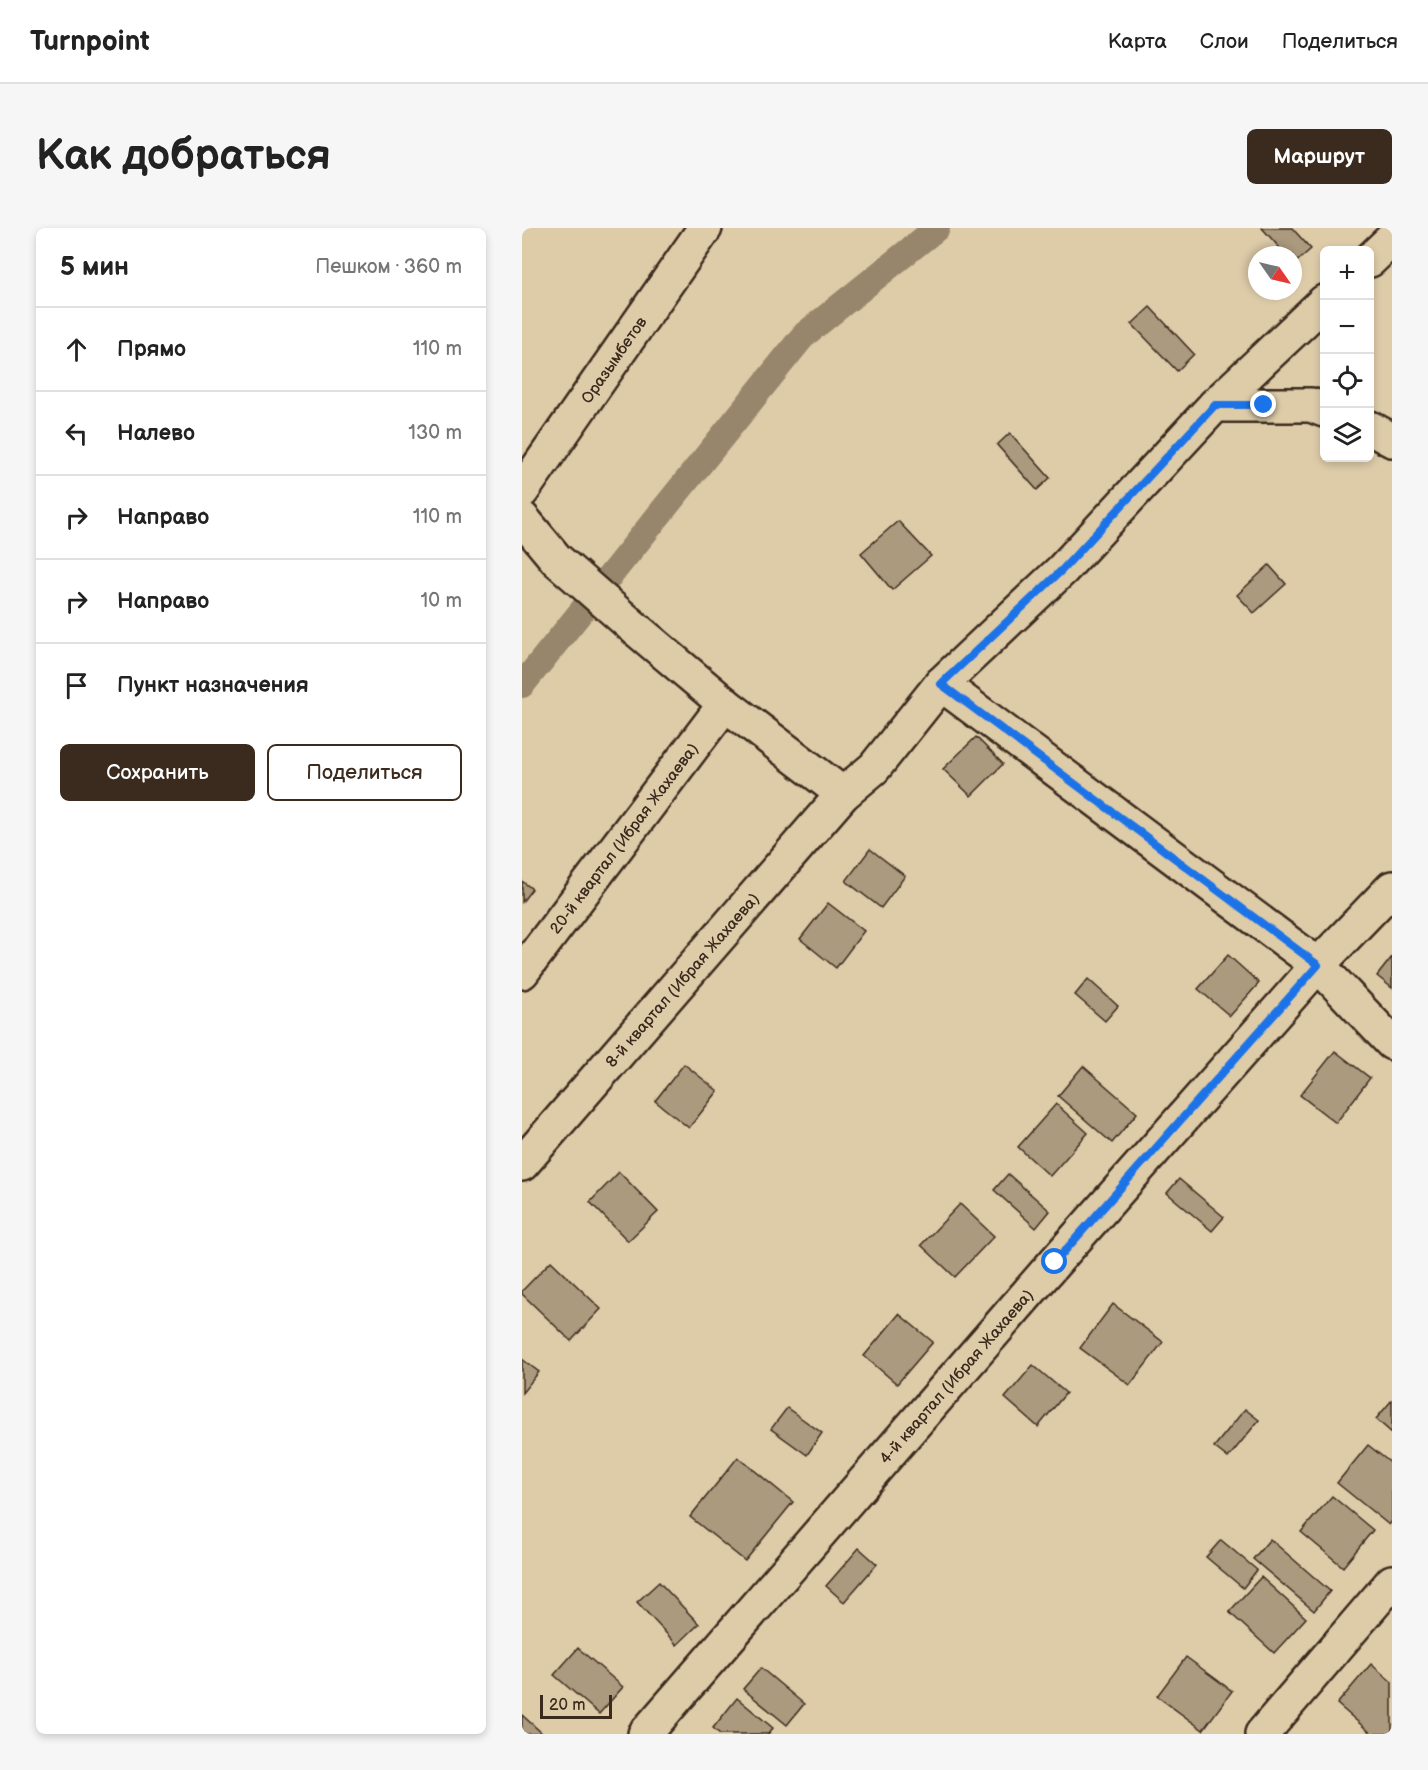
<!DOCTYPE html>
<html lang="ru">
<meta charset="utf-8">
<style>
body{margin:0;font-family:"Balsamiq Sans",sans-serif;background:#f6f6f6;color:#222}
.controls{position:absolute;right:18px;top:18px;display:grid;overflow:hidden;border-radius:9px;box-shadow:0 3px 9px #0003}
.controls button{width:54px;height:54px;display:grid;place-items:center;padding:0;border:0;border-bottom:2px solid #e0e0e0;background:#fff;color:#222;font:30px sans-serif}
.compass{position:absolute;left:726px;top:18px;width:54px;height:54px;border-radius:50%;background:#fff;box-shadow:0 3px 9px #0003;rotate:124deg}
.scale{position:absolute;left:18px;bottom:15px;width:72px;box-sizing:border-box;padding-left:6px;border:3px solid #3b2a1e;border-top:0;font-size:16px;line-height:21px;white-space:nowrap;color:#3b2a1e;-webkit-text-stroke:4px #decca9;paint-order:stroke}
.stop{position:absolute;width:18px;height:18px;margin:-14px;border:4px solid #1a73e8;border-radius:50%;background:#fff}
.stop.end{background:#1a73e8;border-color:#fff;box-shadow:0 2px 6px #0008}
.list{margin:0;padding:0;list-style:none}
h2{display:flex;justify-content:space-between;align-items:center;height:78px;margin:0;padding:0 24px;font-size:26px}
h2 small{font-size:20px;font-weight:400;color:#767676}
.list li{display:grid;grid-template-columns:39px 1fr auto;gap:18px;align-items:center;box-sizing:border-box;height:84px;padding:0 24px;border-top:2px solid #e0e0e0}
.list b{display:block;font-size:22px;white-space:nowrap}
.list em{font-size:20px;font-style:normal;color:#767676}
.actions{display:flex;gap:12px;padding:18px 24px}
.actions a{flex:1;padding:14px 0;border:2px solid #3b2a1e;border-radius:9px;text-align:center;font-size:21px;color:#3b2a1e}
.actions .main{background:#3b2a1e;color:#fff}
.icon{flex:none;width:33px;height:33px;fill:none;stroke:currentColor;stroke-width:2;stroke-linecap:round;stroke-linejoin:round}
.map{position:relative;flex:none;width:870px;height:1506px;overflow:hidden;border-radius:9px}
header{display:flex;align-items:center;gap:36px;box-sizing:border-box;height:84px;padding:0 30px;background:#fff;border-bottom:2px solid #e0e0e0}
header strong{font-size:28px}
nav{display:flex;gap:33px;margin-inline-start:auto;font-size:21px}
.intro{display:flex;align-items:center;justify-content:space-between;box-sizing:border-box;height:144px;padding:0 36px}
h1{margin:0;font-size:42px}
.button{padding:15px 27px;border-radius:9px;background:#3b2a1e;color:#fff;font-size:21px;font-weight:700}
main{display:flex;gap:36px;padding:0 36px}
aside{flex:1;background:#fff;border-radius:9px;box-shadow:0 3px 9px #0003}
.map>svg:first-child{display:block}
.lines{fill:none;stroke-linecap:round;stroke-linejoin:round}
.canal{stroke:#98866c;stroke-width:26}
.building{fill:#ab9a7e;stroke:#3b2a1e;stroke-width:1.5}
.minor-casing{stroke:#3b2a1e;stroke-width:38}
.minor{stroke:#decca9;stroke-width:33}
.route{stroke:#1a73e8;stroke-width:8}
.labels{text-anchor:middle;stroke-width:6;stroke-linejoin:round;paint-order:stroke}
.street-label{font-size:16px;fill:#3b2a1e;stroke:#decca9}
</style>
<header>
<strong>Turnpoint</strong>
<nav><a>Карта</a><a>Слои</a><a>Поделиться</a></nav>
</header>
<div class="intro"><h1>Как добраться</h1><a class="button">Маршрут</a></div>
<main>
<aside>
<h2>5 мин<small>Пешком · 360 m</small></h2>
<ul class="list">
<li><svg class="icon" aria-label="ahead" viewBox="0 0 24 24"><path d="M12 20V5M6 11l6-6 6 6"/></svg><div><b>Прямо</b></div><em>110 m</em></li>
<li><svg class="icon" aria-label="left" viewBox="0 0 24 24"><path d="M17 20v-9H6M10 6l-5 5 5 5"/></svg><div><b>Налево</b></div><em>130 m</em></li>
<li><svg class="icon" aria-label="right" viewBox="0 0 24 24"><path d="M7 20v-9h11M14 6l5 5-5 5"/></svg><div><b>Направо</b></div><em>110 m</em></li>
<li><svg class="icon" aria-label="right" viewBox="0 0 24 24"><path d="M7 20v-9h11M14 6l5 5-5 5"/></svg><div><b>Направо</b></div><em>10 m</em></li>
<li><svg class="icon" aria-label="arrive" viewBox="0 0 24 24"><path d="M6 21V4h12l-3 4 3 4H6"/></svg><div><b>Пункт назначения</b></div></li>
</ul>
<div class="actions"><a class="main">Сохранить</a><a>Поделиться</a></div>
</aside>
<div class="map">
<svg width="870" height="1506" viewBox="0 0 870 1506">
<rect width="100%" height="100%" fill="#decca9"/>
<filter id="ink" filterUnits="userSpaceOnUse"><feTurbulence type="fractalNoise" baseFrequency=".0167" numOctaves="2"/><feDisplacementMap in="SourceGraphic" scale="12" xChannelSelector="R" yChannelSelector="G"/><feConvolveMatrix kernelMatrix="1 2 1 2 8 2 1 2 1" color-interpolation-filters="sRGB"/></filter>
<g filter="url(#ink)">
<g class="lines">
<polyline class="canal" points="0,457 282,107 415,0"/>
</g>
<g class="building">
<polygon points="740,0 770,0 789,21 772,36 771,27 764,27"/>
<polygon points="628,79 672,126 655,143 610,96"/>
<polygon points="488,205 528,250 515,262 475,217"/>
<polygon points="376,293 409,328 370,362 339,325"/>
<polygon points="747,337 764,356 732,385 715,367"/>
<polygon points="454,509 481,536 449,568 421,541"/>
<polygon points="348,621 383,648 359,680 324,653"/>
<polygon points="0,653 10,661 0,674"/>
<polygon points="306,675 342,703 314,740 278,711"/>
<polygon points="706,727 737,755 708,788 676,761"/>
<polygon points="870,729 870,760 855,748"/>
<polygon points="566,751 596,778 583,793 553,767"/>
<polygon points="813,823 848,850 814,895 778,867"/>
<polygon points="162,836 196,863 167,900 133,873"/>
<polygon points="561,838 615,885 590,915 536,868"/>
<polygon points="534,876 566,905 528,948 496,919"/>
<polygon points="97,944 136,984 106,1013 68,974"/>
<polygon points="486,946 528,983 514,1000 472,962"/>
<polygon points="657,951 702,989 690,1003 645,965"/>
<polygon points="438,976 472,1008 433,1049 399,1017"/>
<polygon points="29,1033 79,1081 49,1113 0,1066 0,1063"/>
<polygon points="591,1076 641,1114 608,1157 558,1120"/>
<polygon points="377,1086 411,1114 375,1156 342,1128"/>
<polygon points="0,1131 17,1144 0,1165"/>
<polygon points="511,1137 544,1165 516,1199 483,1170"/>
<polygon points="870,1172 870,1205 854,1191"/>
<polygon points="265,1180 300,1205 285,1227 249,1201"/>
<polygon points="723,1181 737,1192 706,1230 692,1219"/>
<polygon points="846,1217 870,1236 870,1293 867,1297 815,1255"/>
<polygon points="216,1229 271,1274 223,1333 168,1289"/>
<polygon points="810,1268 851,1302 821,1339 779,1304"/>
<polygon points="748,1311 808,1363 792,1383 731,1331"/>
<polygon points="699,1312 735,1342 721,1360 684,1329"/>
<polygon points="337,1320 355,1336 322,1374 304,1358"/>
<polygon points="739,1349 784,1390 752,1425 707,1384"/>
<polygon points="137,1354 177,1396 155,1417 115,1374"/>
<polygon points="56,1420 101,1459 77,1486 32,1447"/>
<polygon points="664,1429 710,1463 681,1502 635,1468"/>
<polygon points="849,1436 870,1454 870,1506 850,1506 815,1476"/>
<polygon points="239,1440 282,1476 265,1497 221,1461"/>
<polygon points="215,1470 251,1500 246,1506 198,1506 191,1500"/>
<polygon points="0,1487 21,1506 0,1506"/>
</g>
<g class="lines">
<defs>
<g id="minor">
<polyline points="848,32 870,11"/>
<polyline points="693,177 802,74"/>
<polyline points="848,200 870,212"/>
<path id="s1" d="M0 263 183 0"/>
<polyline points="0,290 34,331 108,396 203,476 321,566"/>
<polyline points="419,456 796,737 870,815"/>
<path id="s2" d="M0 744 203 476"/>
<path id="s3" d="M0 936 321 566 352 540 419 456 540 342 693 177H789L802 182"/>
<path id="s4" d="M123 1506 533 1034 796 737 870 660"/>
<polyline points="740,1506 870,1354"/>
</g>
</defs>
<use href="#minor" class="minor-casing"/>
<use href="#minor" class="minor"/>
</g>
</g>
<g class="lines" filter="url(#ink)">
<polyline class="route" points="533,1034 796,737 419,456 540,342 693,177 742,177"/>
</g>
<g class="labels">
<g class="street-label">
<text dy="6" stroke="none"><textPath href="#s1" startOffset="160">Оразымбетов</textPath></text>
<text dy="6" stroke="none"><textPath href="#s2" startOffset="168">20-й квартал (Ибрая Жахаева)</textPath></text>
<text dy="6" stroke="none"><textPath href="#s3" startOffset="244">8-й квартал (Ибрая Жахаева)</textPath></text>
<text dy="6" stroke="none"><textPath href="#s4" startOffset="474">4-й квартал (Ибрая Жахаева)</textPath></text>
</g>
</g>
</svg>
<div class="controls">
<button>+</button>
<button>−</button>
<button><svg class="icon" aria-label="locate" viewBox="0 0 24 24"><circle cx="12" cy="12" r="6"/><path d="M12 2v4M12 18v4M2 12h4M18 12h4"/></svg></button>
<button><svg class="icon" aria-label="layers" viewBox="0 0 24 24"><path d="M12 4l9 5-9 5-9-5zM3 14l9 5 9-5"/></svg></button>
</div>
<svg class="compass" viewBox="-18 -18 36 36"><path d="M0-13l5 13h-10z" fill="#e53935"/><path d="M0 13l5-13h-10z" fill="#767676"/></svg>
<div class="scale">20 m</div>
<div class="stop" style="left:533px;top:1034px"></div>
<div class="stop end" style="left:742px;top:177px"></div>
</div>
</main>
